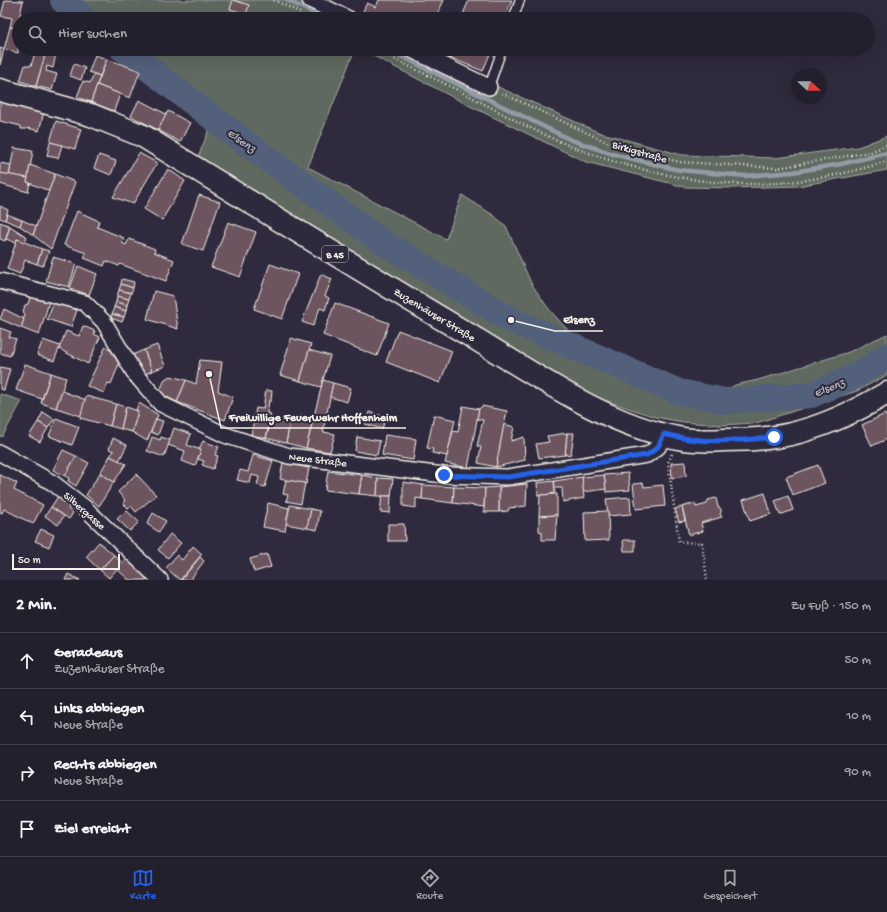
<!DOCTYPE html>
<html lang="de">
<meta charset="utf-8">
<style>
body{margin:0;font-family:"Gochi Hand",sans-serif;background:#2f2d3a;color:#f1f3f6}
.compass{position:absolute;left:791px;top:68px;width:36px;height:36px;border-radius:50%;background:#23202e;box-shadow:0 4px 16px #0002;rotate:111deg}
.scale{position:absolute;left:12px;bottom:10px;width:108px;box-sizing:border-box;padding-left:4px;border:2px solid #f4f1e8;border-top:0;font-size:11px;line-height:14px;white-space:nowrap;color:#f4f1e8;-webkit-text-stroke:3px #2f2a3d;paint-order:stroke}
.stop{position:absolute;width:12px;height:12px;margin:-9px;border:3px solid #2563eb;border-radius:50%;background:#fff}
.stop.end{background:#2563eb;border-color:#fff;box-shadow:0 1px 4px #0008}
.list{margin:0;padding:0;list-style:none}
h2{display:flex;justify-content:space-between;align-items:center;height:52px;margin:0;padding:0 16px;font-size:17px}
h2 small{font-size:13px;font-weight:400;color:#a3a3aa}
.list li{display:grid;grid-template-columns:26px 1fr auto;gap:12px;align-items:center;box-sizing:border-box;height:56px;padding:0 16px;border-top:1px solid #403e4a}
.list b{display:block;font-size:15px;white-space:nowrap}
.list p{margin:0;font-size:13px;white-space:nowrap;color:#a3a3aa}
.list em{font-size:13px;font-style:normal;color:#a3a3aa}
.icon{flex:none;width:22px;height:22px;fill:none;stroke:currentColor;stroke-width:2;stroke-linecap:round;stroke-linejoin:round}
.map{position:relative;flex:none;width:887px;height:580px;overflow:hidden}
.search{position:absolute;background:#23202e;box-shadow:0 4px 16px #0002;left:12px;right:12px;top:12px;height:44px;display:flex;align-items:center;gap:10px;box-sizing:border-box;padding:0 14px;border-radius:22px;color:#a3a3aa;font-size:15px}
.sheet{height:276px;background:#23202e}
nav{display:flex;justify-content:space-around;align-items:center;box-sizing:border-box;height:56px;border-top:1px solid #403e4a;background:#23202e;font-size:11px;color:#a3a3aa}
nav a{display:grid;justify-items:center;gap:2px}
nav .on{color:#2563eb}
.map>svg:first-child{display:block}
.green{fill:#5f695e;stroke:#aaada3}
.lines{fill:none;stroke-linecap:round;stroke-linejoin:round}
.stream{stroke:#939ba7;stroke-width:4.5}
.river{stroke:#52617c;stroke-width:26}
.building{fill:#6d5561;stroke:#f4f1e8}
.lane-casing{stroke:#f4f1e8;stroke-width:11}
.street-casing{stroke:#f4f1e8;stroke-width:18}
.primary-casing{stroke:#f4f1e8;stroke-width:25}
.path{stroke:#f4f1e8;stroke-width:2.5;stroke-dasharray:1 3;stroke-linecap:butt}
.lane{stroke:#2f2a3d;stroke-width:8}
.street{stroke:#2f2a3d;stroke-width:15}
.primary{stroke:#2f2a3d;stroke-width:22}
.route{stroke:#2563eb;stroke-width:5}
.labels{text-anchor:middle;stroke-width:4;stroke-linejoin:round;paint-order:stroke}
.shield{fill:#2f2a3d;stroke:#b9b5b5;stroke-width:1}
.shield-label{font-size:10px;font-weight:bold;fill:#f4f1e8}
.street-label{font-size:11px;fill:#f4f1e8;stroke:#2f2a3d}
.water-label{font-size:12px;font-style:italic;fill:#b3b7bd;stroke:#2f2a3d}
.leader{fill:none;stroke:#f4f1e8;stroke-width:1.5}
.callout-dot{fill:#f4f1e8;stroke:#2f2a3d;stroke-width:1.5}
.callout-label{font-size:12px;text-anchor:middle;font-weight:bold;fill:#f4f1e8;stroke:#2f2a3d;stroke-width:4;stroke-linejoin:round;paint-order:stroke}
</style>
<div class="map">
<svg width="887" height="580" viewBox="0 0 887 580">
<rect width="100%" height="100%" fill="#2f2a3d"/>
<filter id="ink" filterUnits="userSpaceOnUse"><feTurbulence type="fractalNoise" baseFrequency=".025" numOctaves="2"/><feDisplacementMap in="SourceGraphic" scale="8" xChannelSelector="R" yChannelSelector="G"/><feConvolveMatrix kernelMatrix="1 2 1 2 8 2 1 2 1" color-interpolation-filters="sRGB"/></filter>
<g filter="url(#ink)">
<g class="green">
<polygon points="61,0 320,0 359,19 84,19"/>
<polygon points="122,49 355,49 308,167 446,239 462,195 493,215 506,226 531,283 548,308 582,346 683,388 719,395 735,385 758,380 849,352 887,334 887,375 857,391 756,423 720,425 683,422 655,417 589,395 543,370 482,329 408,287 197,160 212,122"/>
<polygon points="360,49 420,49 487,82 598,132 682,155 775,158 858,147 887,136 887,170 798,186 733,188 685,187 586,162 466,104"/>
<polygon points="0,394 22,401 2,437 0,436"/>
</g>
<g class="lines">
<g class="stream">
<polyline points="287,0 325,19"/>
<polyline points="386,49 571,140 616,155 679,170 745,176 793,172 841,164 887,153"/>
</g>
<g class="river">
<polyline points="63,0 84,19"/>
<polyline points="123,49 230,131 378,239 511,320 679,392 725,401 811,395 851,378 887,356"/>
</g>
</g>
<g class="building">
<polygon points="5,0 23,1 17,28 10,27 12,18 1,16"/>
<polygon points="233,0 249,5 246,14 230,9"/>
<polygon points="379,0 444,0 435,19 419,19 413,16 411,19 359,19 367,3 376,7"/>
<polygon points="469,0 512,0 504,19 461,19"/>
<polygon points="10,27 19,29 18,53 4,49"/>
<polygon points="0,48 4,49 0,65"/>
<polygon points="36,49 47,49 36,86 20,81 25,65 31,66"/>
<polygon points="47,49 57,49 53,68 47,66 46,71 57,74 52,90 36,86"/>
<polygon points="449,49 492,49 483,71 446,56"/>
<polygon points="95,55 107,59 100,76 89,72"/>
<polygon points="107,59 140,71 130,98 97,85"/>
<polygon points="74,64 85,68 81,80 70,76"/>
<polygon points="94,74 100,76 91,102 77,97 83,81 90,83"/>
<polygon points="97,85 120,94 114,111 91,102"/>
<polygon points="139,100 166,114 158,130 131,116"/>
<polygon points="0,101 44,112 39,131 28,128 27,129 21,129 21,126 0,121"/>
<polygon points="168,111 190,123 180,142 158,130"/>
<polygon points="56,121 81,129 75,149 50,142"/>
<polygon points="50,142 62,145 58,158 47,156"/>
<polygon points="14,148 33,151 28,178 9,175"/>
<polygon points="139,153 157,163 133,204 113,197"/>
<polygon points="99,155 116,161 111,175 94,168"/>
<polygon points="0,163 11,165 9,175 0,173"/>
<polygon points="30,165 55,174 49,191 27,182"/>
<polygon points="168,169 185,181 162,220 144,209"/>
<polygon points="0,173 28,178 27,182 30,183 28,192 0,184"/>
<polygon points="55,174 75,182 51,249 33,235"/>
<polygon points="199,195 220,202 203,251 182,244"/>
<polygon points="0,206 8,210 5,220 0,218"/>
<polygon points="77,211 99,221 97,227 124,238 122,243 126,245 129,239 155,249 154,252 174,260 166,281 120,264 119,266 106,261 104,266 84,258 86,253 64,245"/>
<polygon points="7,214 22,220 20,226 5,220"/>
<polygon points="22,220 36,226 33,235 20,226"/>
<polygon points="0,222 10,226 5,241 0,239"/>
<polygon points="228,222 256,232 240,277 211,267"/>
<polygon points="10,226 27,237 25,242 17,239 16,243 6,239"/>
<polygon points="17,239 42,249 37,264 25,260 20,274 7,269"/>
<polygon points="42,249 49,251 43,266 37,264"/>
<polygon points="53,257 76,264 69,287 46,281"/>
<polygon points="270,264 298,274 282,319 254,309"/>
<polygon points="78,266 97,274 89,295 70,288"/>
<polygon points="321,274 332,279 325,296 329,298 325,310 320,308 313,326 302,322"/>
<polygon points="122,279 134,282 133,288 121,284"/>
<polygon points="121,284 133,288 131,293 119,290"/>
<polygon points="119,290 131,293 129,299 117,296"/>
<polygon points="154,291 173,296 178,329 147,319"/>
<polygon points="117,296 129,299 127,305 116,302"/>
<polygon points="30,297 49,302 39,335 21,328 25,314 23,312 25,305 28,304"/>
<polygon points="54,301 77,310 71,327 47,319"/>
<polygon points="116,302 127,305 126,311 114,307"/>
<polygon points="335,303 389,323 377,356 323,335"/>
<polygon points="114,307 126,311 124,317 112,314"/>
<polygon points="4,309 24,319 21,328 0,319"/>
<polygon points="112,314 124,317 122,322 111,318"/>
<polygon points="83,326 95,331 94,334 100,337 88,364 59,349 66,331 79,336"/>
<polygon points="0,328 11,332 9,337 16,339 10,356 0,353"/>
<polygon points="398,330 452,351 440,383 386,362"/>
<polygon points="291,338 311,344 300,381 280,375"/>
<polygon points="43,340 60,346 54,361 37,355"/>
<polygon points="157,345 165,366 152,371 144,350"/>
<polygon points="106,346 112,352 119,364 111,384 108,383 104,393 87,386"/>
<polygon points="144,350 152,371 140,376 132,355"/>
<polygon points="309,350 330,356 321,387 300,381"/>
<polygon points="200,360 222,362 218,391 233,397 225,420 177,402 186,380 196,384"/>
<polygon points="25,364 51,373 42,399 16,390"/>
<polygon points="0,367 10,369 4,390 0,389"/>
<polygon points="51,373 66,378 56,408 41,403"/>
<polygon points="170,376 186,380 177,402 159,393 165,379"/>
<polygon points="323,380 333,383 323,432 335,434 330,452 306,448"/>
<polygon points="333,383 351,388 347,402 330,397"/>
<polygon points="266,390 272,391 271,401 269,401 267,413 271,414 266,438 251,435 256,408 263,409"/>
<polygon points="62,391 86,400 81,416 56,408"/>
<polygon points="86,396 116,404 110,426 80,418"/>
<polygon points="139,403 158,415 147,441 132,432 138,411 136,410"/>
<polygon points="116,404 126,407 121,429 110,426"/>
<polygon points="463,406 479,409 468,468 445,463 453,431 458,432"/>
<polygon points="482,406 507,411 496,467 478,463 481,447 477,446 483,420 477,419 479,409"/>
<polygon points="126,407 138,411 132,432 121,429"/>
<polygon points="43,412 54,419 48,428 38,422"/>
<polygon points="369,412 386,417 382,429 365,424"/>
<polygon points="885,414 887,418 887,439 872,446 862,425"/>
<polygon points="301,415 313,419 306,448 286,443 290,422 294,423 295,420 299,422"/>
<polygon points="434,415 455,420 447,456 432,453 433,449 427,448"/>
<polygon points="56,418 79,427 72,445 49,436"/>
<polygon points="272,418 290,422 286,443 266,438"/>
<polygon points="156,419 163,421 158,435 151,432"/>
<polygon points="38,422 48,428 40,442 29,436"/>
<polygon points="504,424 514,427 511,441 524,437 525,460 496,467"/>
<polygon points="174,428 191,434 187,445 201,450 195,466 182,461 185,451 168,445"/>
<polygon points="567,433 574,433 571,454 565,455"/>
<polygon points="567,433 565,455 539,458 536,444 549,442 547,436"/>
<polygon points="385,435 416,439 413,460 382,455"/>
<polygon points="152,437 160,440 161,437 170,440 164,457 147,451"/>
<polygon points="357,437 380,441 377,455 355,451"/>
<polygon points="113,438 127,445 119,461 110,456 114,451 109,449"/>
<polygon points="203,441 219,447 215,455 218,456 213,469 202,465 204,461 198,459 201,450 199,449"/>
<polygon points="63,450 76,456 65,476 53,470"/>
<polygon points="253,455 273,461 265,487 257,485 259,477 252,475 250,483 237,480 240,470 248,472"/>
<polygon points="76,456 89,463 76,486 68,481 69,478 65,476"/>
<polygon points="110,456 126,464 114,482 100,473"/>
<polygon points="685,462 686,476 672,478 671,463"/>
<polygon points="283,463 309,468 306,484 280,479"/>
<polygon points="818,465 825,483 793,495 786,477"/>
<polygon points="328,471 362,475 359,494 325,490"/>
<polygon points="100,473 114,482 99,506 86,495"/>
<polygon points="628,473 630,490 606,492 604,475"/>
<polygon points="136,474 156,495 136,512 131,506 128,508 123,503 125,500 118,492"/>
<polygon points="0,475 17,483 14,490 43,505 33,524 4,509 2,513 0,512"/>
<polygon points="362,475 378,478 377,496 359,494"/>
<polygon points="604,475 606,489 583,492 582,477"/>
<polygon points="582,477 584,498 563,502 562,488 555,488 554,481"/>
<polygon points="378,478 393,479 391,496 377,496"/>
<polygon points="286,480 305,483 301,504 286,501 288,495 283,494"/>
<polygon points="554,481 555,493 538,496 537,483"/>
<polygon points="403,482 423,485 422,499 416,498 416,508 403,506"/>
<polygon points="643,483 644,487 663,485 665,506 636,509 633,484"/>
<polygon points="527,484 526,506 509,508 508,511 499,512 499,487"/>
<polygon points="423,485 454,487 453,503 422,499"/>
<polygon points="454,487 485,488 484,507 453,503"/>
<polygon points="499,487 499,512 484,512 485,488"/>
<polygon points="765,493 771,514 750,521 743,500"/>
<polygon points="557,494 557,515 539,516 540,495"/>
<polygon points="59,495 72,503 68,509 73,513 69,519 51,507"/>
<polygon points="382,496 391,496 390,513 380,512"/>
<polygon points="788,496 793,510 780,515 775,501"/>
<polygon points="630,497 631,514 608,516 606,499"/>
<polygon points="716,498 718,507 721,509 721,512 720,514 722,517 701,523 703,531 689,535 682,507 695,503 696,507 707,504 708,500"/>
<polygon points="268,503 289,508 285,531 263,527"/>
<polygon points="290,505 311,509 307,528 286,524"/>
<polygon points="51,507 64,516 58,525 45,516"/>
<polygon points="682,507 685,521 679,522 675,509"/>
<polygon points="311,509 320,511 317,530 307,528"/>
<polygon points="126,510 139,522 130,531 117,519"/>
<polygon points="608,511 609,540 585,541 584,512"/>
<polygon points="153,513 166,521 159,532 147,524"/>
<polygon points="557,515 555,540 542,540 542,532 539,531 539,516"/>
<polygon points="388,524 404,524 405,541 388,541"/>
<polygon points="41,529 54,535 49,547 35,541"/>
<polygon points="170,534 181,543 168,558 158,550"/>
<polygon points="623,540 635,540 635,551 624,551"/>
<polygon points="99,542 114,555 100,570 86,557"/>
<polygon points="193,546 202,554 180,580 166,568 177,555 182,560"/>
<polygon points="267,554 271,567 254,572 250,559"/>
<polygon points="114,555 123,563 126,559 150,580 129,580 117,569 109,578 100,570"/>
<polygon points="200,557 204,561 190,580 181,580"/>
<polygon points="68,574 80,580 65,580"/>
</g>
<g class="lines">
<defs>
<g id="lane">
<polyline points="513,19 520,0"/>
<polyline points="489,87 502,49"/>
</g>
<g id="street">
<polyline points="310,0 349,19"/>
<polyline points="410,49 489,87"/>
<polyline points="0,281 85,303 104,322 135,374 161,404 225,435 289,456 444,475 508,477 647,455 658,447 664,434"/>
<polyline points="0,453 53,483 84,507 160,580"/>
</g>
<path id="primary" d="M0 90 91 115 143 136C254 204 364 273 476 339 537 376 607 425 678 438 693 441 709 441 724 440 749 440 775 439 799 432 829 424 860 409 887 393"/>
</defs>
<use href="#lane" class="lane-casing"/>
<use href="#street" class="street-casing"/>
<use href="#primary" class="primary-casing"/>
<g class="path">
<polyline points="274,0 303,14"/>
<path d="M373 49C409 66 444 83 479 101 503 114 527 127 552 138 611 165 691 185 757 184 801 183 845 175 887 161"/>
<polyline points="502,93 613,145 679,162 777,168 870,152 887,145"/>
<polyline points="672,454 668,463 679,542 702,543 707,580"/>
</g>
<use href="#lane" class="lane"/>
<use href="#street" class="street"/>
<use href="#primary" class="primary"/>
</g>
</g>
<g class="lines" filter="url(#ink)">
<path class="route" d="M444 475 508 477 647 455 658 447 664 434C700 444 738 441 774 437"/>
</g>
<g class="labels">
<rect class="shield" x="322" y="246" width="26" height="16" rx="3"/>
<g class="shield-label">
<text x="335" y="258">B 45</text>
</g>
<g class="street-label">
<text transform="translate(640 151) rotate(16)" y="4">Birkigstraße</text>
<text transform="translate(435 314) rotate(31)" y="4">Zuzenhäuser Straße</text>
<text transform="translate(318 459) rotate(7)" y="4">Neue Straße</text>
<text transform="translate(85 510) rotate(41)" y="4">Silbergasse</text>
</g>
<g class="water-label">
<text transform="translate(242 140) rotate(36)" y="4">Elsenz</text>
<text transform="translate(829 387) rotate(-22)" y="4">Elsenz</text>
</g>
</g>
<path class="leader" d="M511 320L555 331H603M209 374L221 428H406"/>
<g class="callout-dot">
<circle cx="511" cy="320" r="4"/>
<circle cx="209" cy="374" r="4"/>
</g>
<g class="callout-label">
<text x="579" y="323">Elsenz</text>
<text x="313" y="421">Freiwillige Feuerwehr Hoffenheim</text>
</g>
</svg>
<svg class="compass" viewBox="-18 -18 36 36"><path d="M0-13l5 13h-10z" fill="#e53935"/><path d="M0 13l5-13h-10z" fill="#a3a3aa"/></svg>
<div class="scale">50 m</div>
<div class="stop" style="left:774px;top:437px"></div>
<div class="stop end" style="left:444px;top:475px"></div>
<div class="search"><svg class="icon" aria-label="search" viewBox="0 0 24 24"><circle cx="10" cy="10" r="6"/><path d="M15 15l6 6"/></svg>Hier suchen</div>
</div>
<section class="sheet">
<h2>2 Min.<small>Zu Fuß · 150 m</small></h2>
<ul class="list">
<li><svg class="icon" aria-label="ahead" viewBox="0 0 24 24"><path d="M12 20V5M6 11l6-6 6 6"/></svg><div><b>Geradeaus</b><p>Zuzenhäuser Straße</p></div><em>50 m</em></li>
<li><svg class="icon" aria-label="left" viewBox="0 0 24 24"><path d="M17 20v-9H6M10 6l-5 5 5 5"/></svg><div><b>Links abbiegen</b><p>Neue Straße</p></div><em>10 m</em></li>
<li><svg class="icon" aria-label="right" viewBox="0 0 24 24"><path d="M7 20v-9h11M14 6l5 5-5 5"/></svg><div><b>Rechts abbiegen</b><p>Neue Straße</p></div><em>90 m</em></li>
<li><svg class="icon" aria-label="arrive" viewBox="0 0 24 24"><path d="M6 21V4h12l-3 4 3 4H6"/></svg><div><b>Ziel erreicht</b></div></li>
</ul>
</section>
<nav>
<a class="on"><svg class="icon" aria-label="map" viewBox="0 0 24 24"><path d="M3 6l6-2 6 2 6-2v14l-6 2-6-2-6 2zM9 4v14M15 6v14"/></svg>Karte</a>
<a><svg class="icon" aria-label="directions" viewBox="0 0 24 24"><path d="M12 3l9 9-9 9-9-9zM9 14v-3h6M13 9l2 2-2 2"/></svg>Route</a>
<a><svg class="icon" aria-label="saved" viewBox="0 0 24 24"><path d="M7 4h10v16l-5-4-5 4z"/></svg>Gespeichert</a>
</nav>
